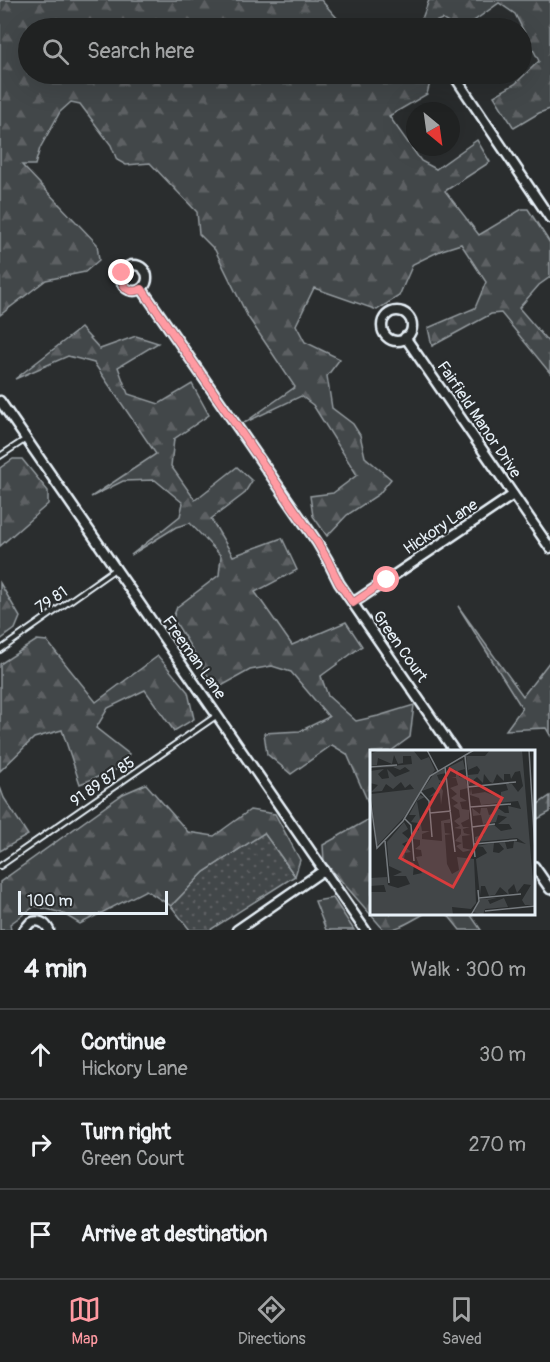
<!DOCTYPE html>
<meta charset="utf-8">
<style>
body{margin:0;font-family:Pangolin,sans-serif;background:#282a2a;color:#f1f3f6}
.compass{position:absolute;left:406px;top:102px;width:54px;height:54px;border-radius:50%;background:#202222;box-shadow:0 6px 24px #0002;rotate:151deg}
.scale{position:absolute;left:18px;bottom:15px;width:150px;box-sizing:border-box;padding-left:6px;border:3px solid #e8f1f8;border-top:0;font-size:16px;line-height:21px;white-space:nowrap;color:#e8f1f8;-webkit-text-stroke:4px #2a2d2e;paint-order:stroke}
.stop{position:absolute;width:18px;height:18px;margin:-14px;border:4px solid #ff9aa2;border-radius:50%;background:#fff}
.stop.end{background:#ff9aa2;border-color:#fff;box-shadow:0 2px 6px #0008}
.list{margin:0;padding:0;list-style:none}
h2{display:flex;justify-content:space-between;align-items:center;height:78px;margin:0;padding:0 24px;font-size:26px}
h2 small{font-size:20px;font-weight:400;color:#a2a4a5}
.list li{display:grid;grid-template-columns:39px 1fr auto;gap:18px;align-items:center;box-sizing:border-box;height:90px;padding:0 24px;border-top:2px solid #3d3f40}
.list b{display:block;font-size:22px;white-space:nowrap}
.list p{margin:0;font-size:20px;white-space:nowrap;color:#a2a4a5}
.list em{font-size:20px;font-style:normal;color:#a2a4a5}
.icon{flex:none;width:33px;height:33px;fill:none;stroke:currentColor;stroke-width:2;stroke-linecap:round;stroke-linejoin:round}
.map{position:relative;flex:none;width:550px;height:930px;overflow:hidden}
.search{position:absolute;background:#202222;box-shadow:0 6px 24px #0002;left:18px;right:18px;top:18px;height:66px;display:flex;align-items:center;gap:15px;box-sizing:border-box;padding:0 21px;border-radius:33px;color:#a2a4a5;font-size:22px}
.sheet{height:348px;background:#202222}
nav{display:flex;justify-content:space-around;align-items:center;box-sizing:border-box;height:84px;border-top:2px solid #3d3f40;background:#202222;font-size:16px;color:#a2a4a5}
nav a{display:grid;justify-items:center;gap:3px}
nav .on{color:#ff9aa2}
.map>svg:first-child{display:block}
.grass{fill:url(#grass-dots);stroke:#959ca0;stroke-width:1.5}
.forest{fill:url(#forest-firs);stroke:#959ca0;stroke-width:1.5}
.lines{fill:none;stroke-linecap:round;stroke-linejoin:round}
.service-casing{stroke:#e8f1f8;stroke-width:8}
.minor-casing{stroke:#e8f1f8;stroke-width:13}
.service{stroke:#2a2d2e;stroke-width:4}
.minor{stroke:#2a2d2e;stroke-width:8}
.route{stroke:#ff9aa2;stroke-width:8}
.labels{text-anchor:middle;stroke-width:4.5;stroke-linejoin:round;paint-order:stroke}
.street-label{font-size:16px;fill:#e8f1f8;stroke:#2a2d2e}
.inset-road{fill:none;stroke:#767b7f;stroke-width:1.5}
.view{fill:#d83c3d;fill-opacity:0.15;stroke:#d83c3d;stroke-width:3}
.inset-edge{fill:none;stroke:#e8f1f8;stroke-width:3}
</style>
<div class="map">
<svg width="550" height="930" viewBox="0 0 550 930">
<defs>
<pattern id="grass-dots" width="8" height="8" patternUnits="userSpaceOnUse" patternTransform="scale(1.5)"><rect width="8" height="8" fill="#424648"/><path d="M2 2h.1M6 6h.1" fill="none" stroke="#5d6163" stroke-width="1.8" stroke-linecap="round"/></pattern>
<pattern id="forest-firs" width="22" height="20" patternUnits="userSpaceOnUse" patternTransform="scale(1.5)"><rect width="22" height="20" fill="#424648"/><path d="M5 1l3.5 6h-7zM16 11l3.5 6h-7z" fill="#5d6163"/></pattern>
</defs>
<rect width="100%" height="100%" fill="#2a2d2e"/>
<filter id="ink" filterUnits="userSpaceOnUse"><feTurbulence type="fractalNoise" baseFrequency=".0167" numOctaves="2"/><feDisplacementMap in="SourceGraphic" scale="12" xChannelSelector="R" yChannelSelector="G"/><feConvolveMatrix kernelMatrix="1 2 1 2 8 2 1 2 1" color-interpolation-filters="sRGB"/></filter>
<g filter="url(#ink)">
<polygon class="grass" points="264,833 295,876 210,930 190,930 171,906 204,872"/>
<g class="forest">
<polygon points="0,0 321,0 346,28 28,28 28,74 431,74 432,75 427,94 389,116 421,161 436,169 477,140 490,162 445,191 479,235 522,209 528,209 550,243 550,277 539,285 519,308 550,344 550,373 501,313 491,314 432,346 428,328 475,308 486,282 461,244 442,250 413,264 399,296 377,310 314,288 296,325 305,342 340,359 327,376 332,408 353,424 360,435 365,457 391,479 379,494 347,515 327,536 313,516 310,496 333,493 357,475 313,405 301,396 244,423 295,387 248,317 215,250 199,234 197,212 150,163 126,165 117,160 111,145 80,104 71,102 60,112 40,148 35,165 22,165 97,244 99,260 85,272 46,280 0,315"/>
<polygon points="429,0 550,0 550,109 539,113 514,128 494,96 515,84 539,61 515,14 499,3 464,28 456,28 442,19 428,25 420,24"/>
<polygon points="81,328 100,349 136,336 158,343 118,367 128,394 159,404 192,384 209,415 174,439 171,466 195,500 237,467 252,481 244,494 211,519 233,556 282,538 297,570 255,592 292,645 346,622 362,646 321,676 328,696 356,721 378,716 414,705 410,737 391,751 372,752 371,809 347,754 332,745 291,774 267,754 264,733 300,731 329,717 291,672 272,666 250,670 216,689 173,618 177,607 219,575 221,556 190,523 176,527 131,555 180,516 183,503 155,480 123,481 91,497 156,454 94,363 68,356 15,379"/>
<polygon points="13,459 22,459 48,491 48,504 0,546 0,468"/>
<polygon points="0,583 20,617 15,629 0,640"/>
<polygon points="458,606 523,696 550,661 550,735 546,728 506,730 522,708"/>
<polygon points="37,640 47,641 96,702 158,656 188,692 194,719 174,731 145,690 108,708 96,728 129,754 118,769 80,784 62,730 34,738 0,771 0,664"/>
<polygon points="146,784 188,832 214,836 250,810 275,814 300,860 295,876 264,833 204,872 171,906 146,890 80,924 62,913 35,906 10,924 11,930 0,930 0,882 123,794"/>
<polygon points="0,787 4,798 28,835 0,851"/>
<polygon points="550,796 550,812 534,821 534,807"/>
<path d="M371 818 372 914H424C412 920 399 930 384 930L324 861 323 845Z"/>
<polygon points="333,898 354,930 326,930 315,901"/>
<polygon points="447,914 470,914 481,930 460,930"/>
</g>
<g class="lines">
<defs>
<g id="service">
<polyline points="0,456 26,439"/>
<polyline points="0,650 115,569"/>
<polyline points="0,866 216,716"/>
</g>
<g id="minor">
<polyline points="453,74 550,218"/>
<circle cx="134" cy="278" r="13"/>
<polyline points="142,289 317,542 327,559 339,583 455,752"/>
<circle cx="397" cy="326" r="15"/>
<polyline points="405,337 550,548"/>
<polyline points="0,401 365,930"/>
<polyline points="353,603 513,495"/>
<polyline points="534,866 550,889"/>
<path d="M24 930 30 923C38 919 45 922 49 930"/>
<polyline points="237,930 324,870"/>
</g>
</defs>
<use href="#service" class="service-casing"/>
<use href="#minor" class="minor-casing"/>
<use href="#service" class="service"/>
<use href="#minor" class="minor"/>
</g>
</g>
<g class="lines" filter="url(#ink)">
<path class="route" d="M122 273C120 286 129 295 142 289L317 542 327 559 339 583 353 603 387 580"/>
</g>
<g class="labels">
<g class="street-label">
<text transform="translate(480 419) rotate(56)" y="6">Fairfield Manor Drive</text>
<text transform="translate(440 526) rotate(-34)" y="6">Hickory Lane</text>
<text transform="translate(51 599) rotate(-34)" y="6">79 81</text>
<text transform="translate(401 646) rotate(55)" y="6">Green Court</text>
<text transform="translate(195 657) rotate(55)" y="6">Freeman Lane</text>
<text transform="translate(102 781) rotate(-35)" y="6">91 89 87 85</text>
</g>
</g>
<g transform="translate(370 750)">
<rect width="165" height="165" fill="#2a2d2e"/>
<path d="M10 0H43L51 10 59 7 65 20 34 67 7 96 1 44 44 39 40 34 35 38 31 32 23 39 16 34 12 41 1 42 8 35 0 33V21L14 19 8 24 12 29 19 28 17 19 25 27 40 21 35 17 30 20 23 17 0 18 42 14 41 6H33V13L28 14 24 5 22 14 8 8 7 15 0 16V4ZM120 0H152L165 155H155L152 150 161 135 154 134 147 143 144 134 138 140 139 145 130 137 125 145 119 146 115 136H111L110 146 106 109 117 103 113 97 106 96 124 93 123 102 129 103 134 99 129 93 135 92 137 99 143 98 144 91 156 94 147 88 105 92V87L114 85 115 76 124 75 131 81 142 79 139 74H128L137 67 128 65 126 72 113 74 111 65 103 66 102 58 110 64 111 58H117L119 65 124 63 125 56 135 63H139L138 56 151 59 148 51 111 55 109 48 100 45 101 38 102 44 115 42 131 48V42L138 40 136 34H142L148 42 153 36 150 21 145 22 141 29 140 24H134V31L127 24 123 33 120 32 114 24 113 33 107 27 99 34 98 25 108 24 110 20 107 16 98 20 96 6H115ZM93 10 95 19 88 21 89 27 95 28 98 38 90 40V47L97 51 90 52 92 59 99 60V69L91 73 93 77H100L93 79 94 83 101 85 92 86 93 98 102 100 93 102 86 96 92 93 85 91 91 84V79L84 78 90 76 84 71 90 67 89 60 83 56 88 53 81 48 87 44 80 38 88 35 86 28 81 27H86V20L77 18ZM74 19 76 23 67 25 69 30 77 32 69 33 73 41 71 55 70 43 59 47 66 41 63 37 52 41 63 25ZM50 45 55 47 47 51 52 81H60L52 84V89L72 91 71 71 80 69V73H74L75 83 82 84 75 85 77 114 82 124 89 120 87 107 104 109 106 153 101 159 82 157 83 165H0V142H16L14 135 0 136V128L17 127 18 135 28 138 40 134 36 126H23L32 122 19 116 17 92 34 72 38 79 32 83 40 90 32 94 41 102 35 103 34 109 44 113 43 125 52 123 46 107 52 106 51 100 45 99 50 95V90L43 89V82L49 80 48 73 41 72 46 65H39ZM127 148 118 150 120 154 134 148 138 157 115 159 113 165 103 162 110 149Z" fill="#424648"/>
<path class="inset-road" d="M57 0 68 21M159 0 165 100M95 6 105 107M0 17 27 15M75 17 85 102M98 37 146 32M51 42 59 51 62 87M0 47 7 98 33 71 60 26 104 0M100 57 141 54M60 63 81 61M35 69 41 75 44 111M102 77 125 74M15 91 19 133M104 94 147 90M109 148 151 144M115 161 165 156M101 165 109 151 108 140"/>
<path class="view" d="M80 19 132 48 83 137 30 108Z"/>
<rect width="165" height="165" class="inset-edge"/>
</g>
</svg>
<svg class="compass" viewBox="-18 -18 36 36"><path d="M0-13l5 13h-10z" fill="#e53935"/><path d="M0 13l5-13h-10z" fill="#a2a4a5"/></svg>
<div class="scale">100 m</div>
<div class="stop" style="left:387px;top:580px"></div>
<div class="stop end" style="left:122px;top:273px"></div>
<div class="search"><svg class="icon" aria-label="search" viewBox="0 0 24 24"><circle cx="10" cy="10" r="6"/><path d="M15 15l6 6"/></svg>Search here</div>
</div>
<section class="sheet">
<h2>4 min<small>Walk · 300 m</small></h2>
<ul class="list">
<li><svg class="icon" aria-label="ahead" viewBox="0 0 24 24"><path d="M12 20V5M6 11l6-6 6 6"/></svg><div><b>Continue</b><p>Hickory Lane</p></div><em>30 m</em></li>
<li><svg class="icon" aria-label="right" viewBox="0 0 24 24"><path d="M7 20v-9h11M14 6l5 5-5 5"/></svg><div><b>Turn right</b><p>Green Court</p></div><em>270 m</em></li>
<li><svg class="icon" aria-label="arrive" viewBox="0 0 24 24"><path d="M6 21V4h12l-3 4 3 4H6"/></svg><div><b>Arrive at destination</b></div></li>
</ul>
</section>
<nav>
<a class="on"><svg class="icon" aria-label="map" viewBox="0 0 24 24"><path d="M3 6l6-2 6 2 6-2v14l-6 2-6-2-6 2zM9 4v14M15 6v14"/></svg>Map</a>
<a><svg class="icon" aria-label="directions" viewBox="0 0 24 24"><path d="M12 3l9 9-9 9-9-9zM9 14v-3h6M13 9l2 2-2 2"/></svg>Directions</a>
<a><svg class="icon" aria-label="saved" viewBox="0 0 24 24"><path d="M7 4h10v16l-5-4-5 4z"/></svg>Saved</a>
</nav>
